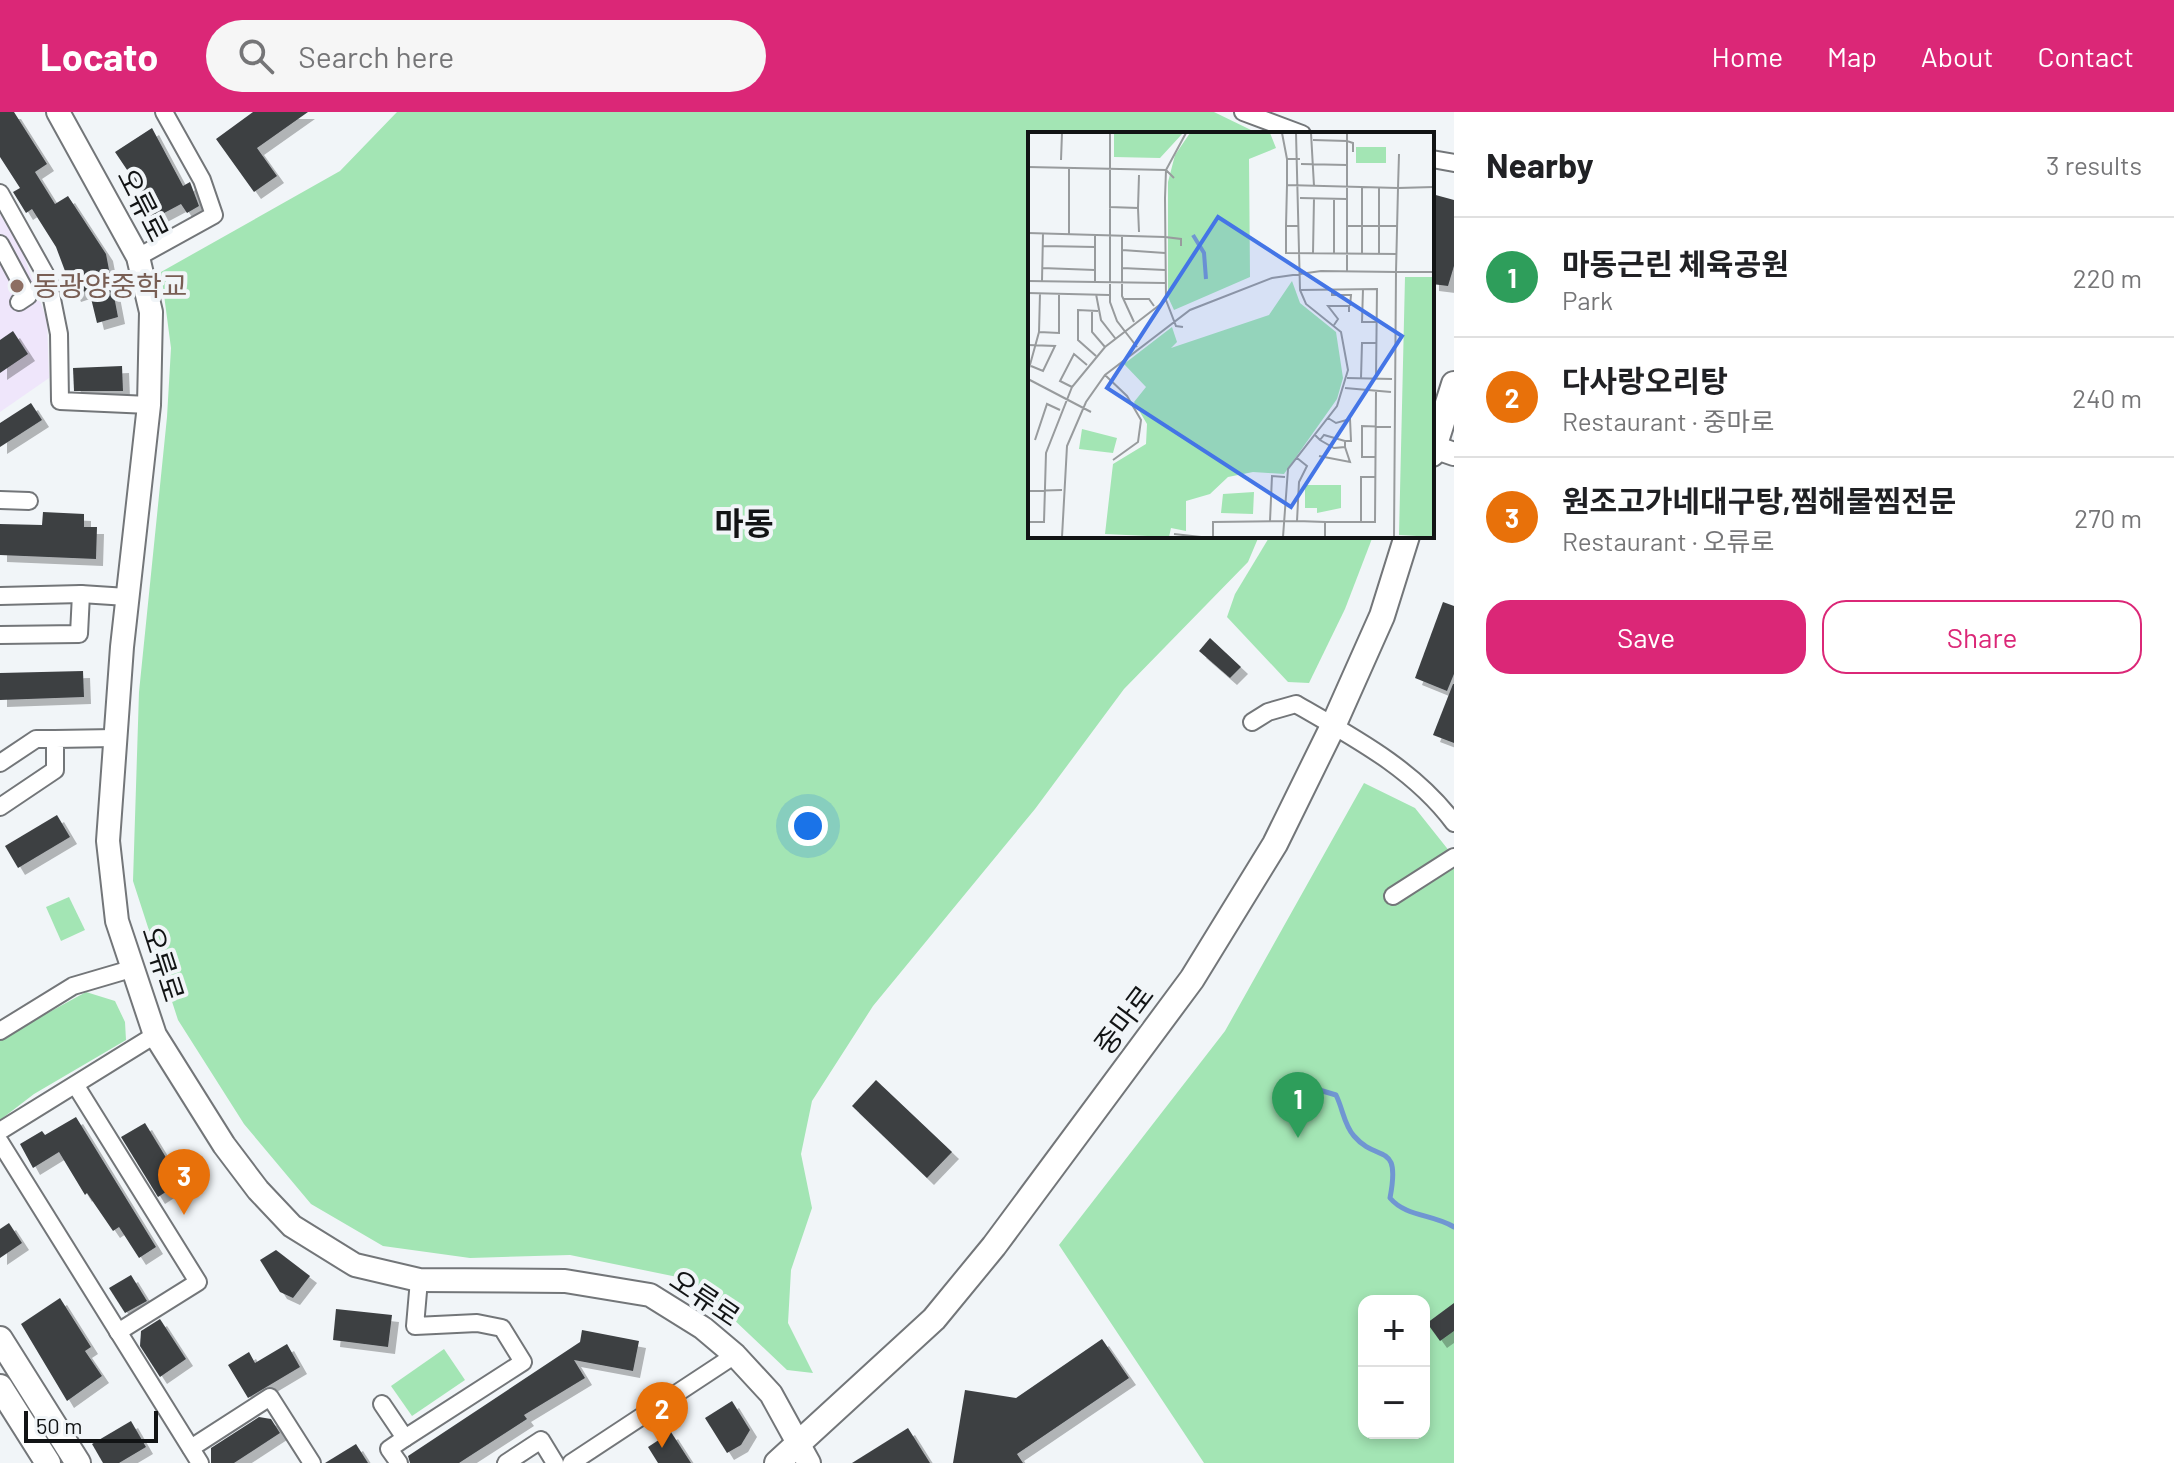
<!DOCTYPE html>
<meta charset="utf-8">
<style>
body{margin:0;font-family:Barlow,"Noto Sans KR",sans-serif;background:#f6f6f6;color:#202124}
.controls{position:absolute;right:24px;bottom:24px;display:grid;overflow:hidden;border-radius:16px;box-shadow:0 4px 12px #0003}
.controls button{width:72px;height:72px;display:grid;place-items:center;padding:0;border:0;border-bottom:2px solid #e0e0e0;background:#fff;color:#202124;font:40px sans-serif}
.scale{position:absolute;left:24px;bottom:20px;width:134px;box-sizing:border-box;padding-left:8px;border:4px solid #121415;border-top:0;font-size:22px;line-height:28px;white-space:nowrap;color:#121415;-webkit-text-stroke:6px #f1f5f8;paint-order:stroke}
.you{position:absolute;left:808px;top:714px;width:28px;height:28px;margin:-20px;border:6px solid #fff;border-radius:50%;background:#1a73e8;box-shadow:0 0 0 12px #1a73e833}
.badge{display:grid;place-items:center;width:52px;height:52px;border-radius:50%;background:#db2777;color:#fff;font-size:26px;font-weight:700}
.pin{position:absolute;translate:-50% -66px;filter:drop-shadow(0 2px 4px #0008)}
.pin::after{content:'';position:absolute;top:42px;width:28px;height:24px;background:inherit;clip-path:polygon(0 0,100% 0,50% 100%)}
.list{margin:0;padding:0;list-style:none}
h2{display:flex;justify-content:space-between;align-items:center;height:104px;margin:0;padding:0 32px;font-size:34px}
h2 small{font-size:26px;font-weight:400;color:#757577}
.list li{display:grid;grid-template-columns:52px 1fr auto;gap:24px;align-items:center;box-sizing:border-box;height:120px;padding:0 32px;border-top:2px solid #e0e0e0}
.list b{display:block;font-size:30px;white-space:nowrap}
.list p{margin:0;font-size:26px;white-space:nowrap;color:#757577}
.list em{font-size:26px;font-style:normal;color:#757577}
.actions{display:flex;gap:16px;padding:24px 32px}
.actions a{flex:1;padding:18px 0;border:2px solid #db2777;border-radius:24px;text-align:center;font-size:28px;color:#db2777}
.actions .main{background:#db2777;color:#fff}
.icon{flex:none;width:44px;height:44px;fill:none;stroke:currentColor;stroke-width:2;stroke-linecap:round;stroke-linejoin:round}
.map{position:relative;flex:none;width:1454px;height:1351px;overflow:hidden}
header{display:flex;align-items:center;gap:48px;box-sizing:border-box;height:112px;padding:0 40px;background:#db2777;color:#fff}
header strong{font-size:38px}
nav{display:flex;gap:44px;margin-inline-start:auto;font-size:28px}
.search{width:560px;height:72px;background:#f6f6f6;display:flex;align-items:center;gap:20px;box-sizing:border-box;padding:0 28px;border-radius:44px;color:#757577;font-size:30px}
main{display:flex}
aside{flex:1;background:#fff}
.map>svg:first-child{display:block}
.education{fill:#efe6fb}
.green{fill:#a3e5b4;fill-rule:evenodd}
.lines{fill:none;stroke-linecap:round;stroke-linejoin:round}
.stream{stroke:#7096d2;stroke-width:5}
.building{fill:#3d4043;filter:url(#shadow)}
.minor-casing{stroke:#737679;stroke-width:20}
.tertiary-casing{stroke:#737679;stroke-width:26}
.secondary-casing{stroke:#737679;stroke-width:28}
.minor{stroke:#fff;stroke-width:16}
.tertiary{stroke:#fff;stroke-width:22}
.secondary{stroke:#fff;stroke-width:24}
.education-dot{fill:#8d6e63;stroke:#f1f5f8;stroke-width:3}
.labels{text-anchor:middle;stroke-width:8;stroke-linejoin:round;paint-order:stroke}
.street-label{font-size:28px;fill:#121415;stroke:#f1f5f8}
.education-label{font-size:28px;fill:#785e54;stroke:#f1f5f8;text-anchor:start}
.quarter-label{font-size:32px;font-weight:bold;fill:#121415;stroke:#f1f5f8}
.inset-river{fill:none;stroke:#7096d2;stroke-width:4}
.inset-road{fill:none;stroke:#989b9d;stroke-width:2}
.view{fill:#4475e6;fill-opacity:0.15;stroke:#4475e6;stroke-width:4}
.inset-edge{fill:none;stroke:#121415;stroke-width:4}
</style>
<header>
<strong>Locato</strong>
<div class="search"><svg class="icon" aria-label="search" viewBox="0 0 24 24"><circle cx="10" cy="10" r="6"/><path d="M15 15l6 6"/></svg>Search here</div>
<nav><a>Home</a><a>Map</a><a>About</a><a>Contact</a></nav>
</header>
<main>
<div class="map">
<svg width="1454" height="1351" viewBox="0 0 1454 1351">
<defs>
<filter id="shadow"><feDropShadow dx="7" dy="7" stdDeviation="0" flood-color="#0004"/></filter>
</defs>
<rect width="100%" height="100%" fill="#f1f5f8"/>
<polygon class="education" points="0,102 22,139 47,208 49,266 0,300"/>
<g class="green">
<polygon points="397,0 1214,0 1251,18 1250,22 1030,22 1030,424 1259,424 1248,450 1124,577 1035,697 873,894 812,989 801,1042 812,1096 791,1158 788,1211 813,1261 787,1258 692,1168 570,1143 470,1146 383,1134 311,1092 244,1012 178,908 133,769 139,580 167,305 171,236 161,160 340,59"/>
<polygon points="1270,424 1373,424 1345,497 1309,571 1288,570 1227,505 1235,482"/>
<path d="M1364 671 1415 696 1454 745V1351H1204L1059 1133 1225 919ZM1364 1189H1424V1321H1364Z"/>
<polygon points="69,785 85,818 61,829 46,795"/>
<polygon points="86,880 115,889 125,910 126,928 34,982 0,1008 0,927"/>
<polygon points="444,1237 465,1268 412,1304 391,1274"/>
</g>
<g class="lines">
<path class="stream" d="M1296 963 1316 977 1336 983C1343 997 1344 1013 1354 1024 1378 1052 1401 1028 1390 1086 1406 1105 1433 1102 1454 1115"/>
</g>
<g class="building">
<polygon points="0,0 14,0 47,52 35,60 55,92 68,84 106,142 118,205 97,211 89,178 74,183 56,135 32,97 26,101 13,80 20,76 0,45"/>
<polygon points="253,0 308,0 257,36 277,64 254,80 216,27"/>
<polygon points="152,16 183,74 190,70 199,94 187,101 181,92 151,108 144,96 150,92 115,40"/>
<polygon points="1432,82 1454,88 1454,154 1448,174 1432,172"/>
<polygon points="13,219 28,242 0,261 0,228"/>
<polygon points="122,254 123,279 74,279 73,256"/>
<polygon points="31,291 42,308 0,335 0,311"/>
<polygon points="43,400 84,402 84,415 97,415 96,447 0,443 0,412 42,413"/>
<polygon points="1443,490 1454,494 1454,562 1447,579 1415,566"/>
<polygon points="1210,526 1241,555 1230,566 1199,539"/>
<polygon points="83,559 84,585 0,588 0,561"/>
<polygon points="1453,572 1454,572 1454,631 1433,623"/>
<polygon points="57,703 70,725 18,756 5,734"/>
<polygon points="876,968 952,1040 927,1066 852,994"/>
<polygon points="76,1005 156,1135 139,1146 119,1115 113,1119 87,1081 85,1083 59,1040 33,1056 20,1032 42,1019 45,1023"/>
<polygon points="145,1011 181,1070 158,1085 121,1025"/>
<polygon points="9,1111 22,1131 0,1146 0,1117"/>
<polygon points="276,1138 310,1164 293,1186 280,1180 260,1148"/>
<polygon points="131,1163 147,1189 125,1201 109,1176"/>
<polygon points="60,1186 91,1235 85,1239 102,1264 67,1289 21,1212"/>
<polygon points="1454,1191 1454,1219 1440,1229 1427,1211"/>
<polygon points="336,1197 392,1203 388,1235 333,1228"/>
<polygon points="160,1207 186,1247 160,1265 140,1234 141,1219"/>
<polygon points="582,1218 639,1229 633,1259 574,1248 585,1266 524,1303 527,1307 459,1351 410,1351 408,1344 580,1230"/>
<polygon points="1102,1227 1129,1266 1017,1342 1023,1351 953,1351 965,1278 1016,1286"/>
<polygon points="287,1232 300,1255 248,1286 228,1253 249,1240 255,1251"/>
<polygon points="732,1289 750,1318 741,1333 727,1341 705,1306"/>
<polygon points="259,1305 271,1307 280,1321 234,1351 211,1351 211,1336"/>
<polygon points="131,1309 146,1335 119,1351 103,1351 92,1332"/>
<polygon points="908,1316 930,1351 852,1351"/>
<polygon points="671,1320 691,1351 658,1351 648,1335"/>
<polygon points="356,1332 368,1351 325,1351"/>
</g>
<g class="lines">
<defs>
<g id="minor">
<polyline points="1243,0 1302,22"/>
<polyline points="1432,47 1454,51"/>
<polyline points="0,81 48,167 59,222 60,289 149,293"/>
<polyline points="0,132 28,184 19,190"/>
<polyline points="138,145 214,103 202,68 164,0"/>
<polyline points="0,388 29,389"/>
<polyline points="0,484 81,482 127,485"/>
<polyline points="0,523 79,522 81,482"/>
<path d="M1252 610 1268 600 1296 592C1353 625 1414 657 1454 711"/>
<polyline points="0,651 36,627 55,627"/>
<polyline points="0,695 55,658 55,627 115,626"/>
<polyline points="1393,784 1454,745"/>
<polyline points="0,919 73,874 131,857"/>
<polyline points="76,974 198,1170 118,1220"/>
<polyline points="0,1019 155,923"/>
<polyline points="0,1030 200,1351"/>
<polyline points="382,1292 405,1326 523,1250 502,1216 477,1211 415,1214 419,1168"/>
<polyline points="191,1336 270,1285 312,1351"/>
<polyline points="399,1351 389,1337 405,1326"/>
<polyline points="506,1351 541,1328 555,1351"/>
<polyline points="571,1351 735,1243"/>
</g>
<g id="tertiary">
<polyline points="58,0 138,145 151,200 149,293 122,535 108,729 117,809 155,923 224,1033 258,1078 292,1114 355,1153 419,1168 565,1169 650,1183 703,1216 735,1243 771,1282 809,1351"/>
<polyline points="1434,335 1454,342"/>
</g>
<g id="secondary">
<polyline points="1432,342 1454,272"/>
<polyline points="0,1227 78,1351"/>
<polyline points="0,1275 48,1351"/>
<polyline points="777,1351 934,1207 994,1134 1192,867 1275,732 1333,614 1382,504 1407,424"/>
</g>
</defs>
<use href="#minor" class="minor-casing"/>
<use href="#tertiary" class="tertiary-casing"/>
<use href="#secondary" class="secondary-casing"/>
<use href="#minor" class="minor"/>
<use href="#tertiary" class="tertiary"/>
<use href="#secondary" class="secondary"/>
</g>
<circle class="education-dot" cx="17" cy="174" r="8"/>
<g class="labels">
<g class="street-label">
<text transform="translate(143 93) rotate(63)" y="10">오류로</text>
<text transform="translate(163 852) rotate(72)" y="10">오류로</text>
<text transform="translate(1124 908) rotate(-53)" y="10">중마로</text>
<text transform="translate(705 1186) rotate(34)" y="10">오류로</text>
</g>
<g class="education-label">
<text x="33" y="184">동광양중학교</text>
</g>
<g class="quarter-label">
<text x="744" y="423">마동</text>
</g>
</g>
<g transform="translate(1028 20)">
<rect width="406" height="406" fill="#f1f5f8"/>
<path d="M86 1H155L132 26 86 25ZM162 1H242L248 16 221 27 222 145 146 178 140 165V50L147 23ZM328 15H358V31H328ZM377 145H406V405L371 403ZM264 149 272 171 308 200 315 246 309 267 256 342 225 340 200 345 182 362 158 369V399L143 396 141 405 77 402 85 332 118 312 119 292 106 270 118 255 96 232 144 195 149 210 143 216 241 183ZM54 297 89 306 85 321 51 317ZM277 353H313V376L289 381V376H277ZM226 360 225 382 193 381 195 362Z" fill="#a3e5b4"/>
<path class="inset-river" d="M165 103 176 121 178 147"/>
<path class="inset-road" d="M82 1V170L89 189 109 215M254 1 259 27M283 1 286 54M285 8 319 9 325 11V20M33 28 34 1M273 32 319 33M0 35 138 38 146 46M259 53V27H272M334 55V122M351 55V122M406 55 370 56 368 140H406M272 66 319 67M81 75 110 76 111 100M110 76 111 43M258 94 259 53 370 56 371 22M271 94H258V121L369 122M319 94H369M0 101 137 105 153 107V114M41 102V35M94 104V164L106 190M15 114 67 115M94 118 137 121M285 121 286 66M306 122V67M14 136 67 138M94 136 137 138M319 140V1M0 149 137 151M14 149 15 101M67 150V103M304 157V163H323L322 174M335 157 334 190H348M272 158 349 157 348 246M0 161 81 163M68 162 73 188 87 206M95 167H121L126 174M64 179V200L77 215M306 193 310 187 300 174H321V180M155 195 148 194 138 168 137 66 138 38 158 1M11 200 31 201V162M0 213 27 214 15 239 3 234M68 224 50 208V178L70 179M0 240 11 200 12 161M77 243 99 264 113 288 110 310 85 328M319 246 364 247M333 246 334 211H348M0 247 63 280M44 255 32 249 46 222 59 233M317 256 363 260M300 286 308 291 322 287 323 309H317M287 303 292 308 306 316 317 315V309L296 303 292 308M7 308 19 272 32 278M291 324 322 330 317 315M348 325H334V294L363 295M0 359 34 358M242 389 244 344 257 345M269 389 297 390V405M0 390H16L18 321 44 255 77 215 138 168M297 390H347L348 259M333 390V345H348M146 402 173 405M34 405 39 314 58 270 77 243 162 178 244 146 293 139 368 140 366 405M185 405V390L269 389 271 350 279 334 269 326M255 405 260 337 309 274 320 238 313 200 278 172 272 158 268 1"/>
<path class="view" d="M190 85 374 204 263 375 79 256Z"/>
<rect width="406" height="406" class="inset-edge"/>
</g>
</svg>
<div class="controls">
<button>+</button>
<button>−</button>
</div>
<div class="scale">50 m</div>
<div class="you"></div>
<div class="pin badge" style="left:1298px;top:1026px;background:#2e9e5b">1</div>
<div class="pin badge" style="left:662px;top:1336px;background:#e8710a">2</div>
<div class="pin badge" style="left:184px;top:1103px;background:#e8710a">3</div>
</div>
<aside>
<h2>Nearby<small>3 results</small></h2>
<ul class="list">
<li><span class="badge" style="background:#2e9e5b">1</span><div><b>마동근린 체육공원</b><p>Park</p></div><em>220 m</em></li>
<li><span class="badge" style="background:#e8710a">2</span><div><b>다사랑오리탕</b><p>Restaurant · 중마로</p></div><em>240 m</em></li>
<li><span class="badge" style="background:#e8710a">3</span><div><b>원조고가네대구탕,찜해물찜전문</b><p>Restaurant · 오류로</p></div><em>270 m</em></li>
</ul>
<div class="actions"><a class="main">Save</a><a>Share</a></div>
</aside>
</main>
